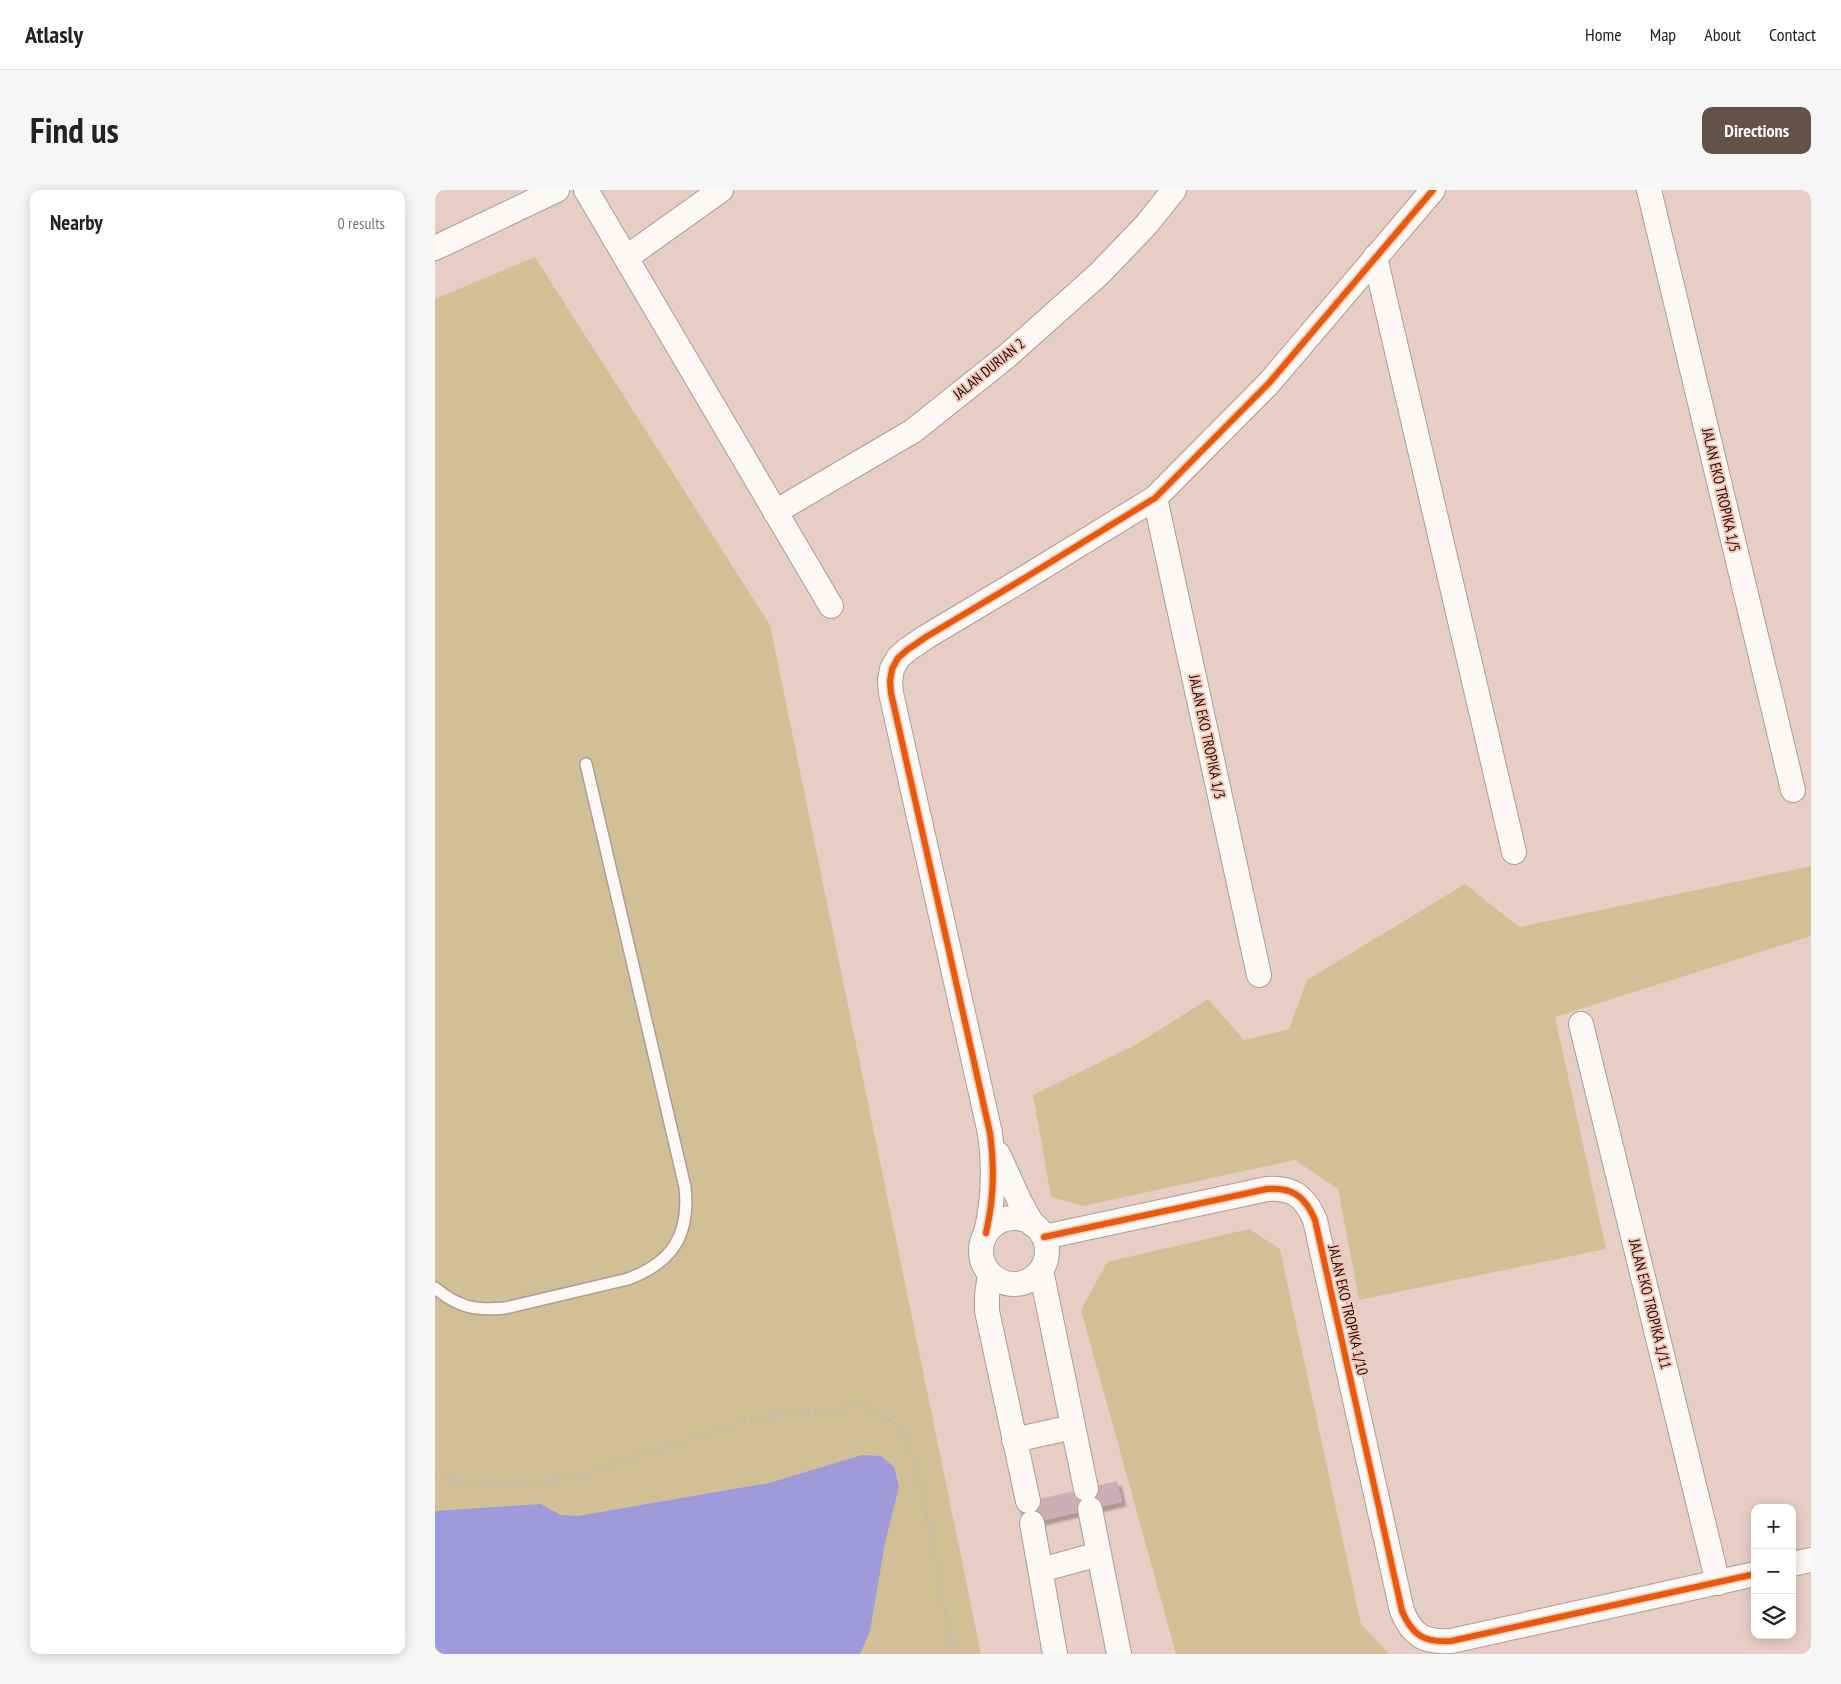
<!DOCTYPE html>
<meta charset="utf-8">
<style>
body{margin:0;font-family:"PT Sans Narrow",sans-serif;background:#f6f6f6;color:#222}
.controls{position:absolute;right:15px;bottom:15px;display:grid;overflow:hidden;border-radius:10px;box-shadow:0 2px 12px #0003}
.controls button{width:45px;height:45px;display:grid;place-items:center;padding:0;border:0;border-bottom:1px solid #e0e0e0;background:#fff;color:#222;font:25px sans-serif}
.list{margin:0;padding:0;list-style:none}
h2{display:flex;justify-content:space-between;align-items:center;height:65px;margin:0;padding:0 20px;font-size:21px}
h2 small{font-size:16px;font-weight:400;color:#767676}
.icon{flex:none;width:28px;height:28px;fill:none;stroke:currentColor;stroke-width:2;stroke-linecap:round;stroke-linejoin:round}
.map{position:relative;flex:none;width:1376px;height:1464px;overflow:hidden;border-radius:10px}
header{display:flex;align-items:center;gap:30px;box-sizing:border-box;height:70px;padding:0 25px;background:#fff;border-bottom:1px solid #e0e0e0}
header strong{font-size:24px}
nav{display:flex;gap:28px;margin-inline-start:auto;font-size:18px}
.intro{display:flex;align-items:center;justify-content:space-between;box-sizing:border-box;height:120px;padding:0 30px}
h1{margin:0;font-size:35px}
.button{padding:12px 22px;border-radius:10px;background:#64514a;color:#fff;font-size:18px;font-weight:700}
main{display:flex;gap:30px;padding:0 30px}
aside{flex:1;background:#fff;border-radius:10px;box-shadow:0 2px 12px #0003}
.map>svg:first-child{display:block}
.green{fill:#d1c096}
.water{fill:#a09adb}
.building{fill:#ccaeb6;filter:url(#shadow)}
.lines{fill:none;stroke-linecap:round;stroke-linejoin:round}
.service-casing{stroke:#af9c95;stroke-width:14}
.minor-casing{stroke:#af9c95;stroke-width:26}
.path{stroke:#c2b8b5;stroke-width:3;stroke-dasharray:2.5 4;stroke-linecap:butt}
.service{stroke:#fbf8f6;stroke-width:11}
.minor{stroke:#fbf8f6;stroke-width:24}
.cycleway-casing{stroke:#f6c7b6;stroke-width:9}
.cycleway{stroke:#e8590c;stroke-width:6}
.labels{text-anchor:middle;stroke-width:4;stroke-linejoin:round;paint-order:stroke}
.street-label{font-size:15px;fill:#1d0d08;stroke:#f6c7b6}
</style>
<header>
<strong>Atlasly</strong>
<nav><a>Home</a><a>Map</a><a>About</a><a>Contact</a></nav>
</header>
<div class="intro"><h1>Find us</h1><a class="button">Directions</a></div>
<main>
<aside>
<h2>Nearby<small>0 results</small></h2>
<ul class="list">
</ul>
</aside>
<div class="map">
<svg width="1376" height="1464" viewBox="0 0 1376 1464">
<defs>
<filter id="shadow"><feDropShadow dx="4.5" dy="4.5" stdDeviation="1" flood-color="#0004"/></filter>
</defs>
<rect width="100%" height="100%" fill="#e7cec5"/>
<g class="green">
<polygon points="100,67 335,435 546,1464 0,1464 0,109"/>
<polygon points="1376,676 1376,746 1120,827 1171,1059 924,1110 903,999 860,970 648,1016 616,1007 598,905 702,854 773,809 809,850 854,839 872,790 1030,694 1084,737"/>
<polygon points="814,1039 845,1059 926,1434 954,1464 741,1464 646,1120 672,1072"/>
</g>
<polygon class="water" points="427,1265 446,1266 459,1277 464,1296 450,1353 435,1441 425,1464 0,1464 0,1321 106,1314 126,1325 143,1326 334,1293"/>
<polygon class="building" points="682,1291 687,1312 588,1335 583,1314"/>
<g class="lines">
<defs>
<path id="service" d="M0 1098C23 1117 40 1121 70 1118L193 1089C238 1072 255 1045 250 997L151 574"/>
<g id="minor">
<polyline points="151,0 396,416"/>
<polyline points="1214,0 1358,600"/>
<polyline points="0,58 122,0"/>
<polyline points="192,67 286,0"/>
<polyline points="940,67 1079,662"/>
<polyline points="720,308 824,785"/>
<polyline points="340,322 478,241 572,166 664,84 711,35 739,0"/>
<polyline points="1146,834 1283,1393"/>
<polyline points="563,964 585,1012 597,1034"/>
<circle cx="579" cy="1061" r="33"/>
<path d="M551 1043C559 1009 560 978 555 943L456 503 455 491 457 479 463 468 472 460 491 447 593 386 720 308 834 193 998 0"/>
<path d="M609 1047 832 999C857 997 870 1006 880 1030L967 1421C977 1445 989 1453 1016 1451L1320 1384"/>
<polyline points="606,1080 651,1299"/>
<polyline points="555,1084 552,1105 552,1121 593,1311"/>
<polyline points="579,1250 638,1237"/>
<polyline points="655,1319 684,1464"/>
<polyline points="597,1333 620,1464"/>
<polyline points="1357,1374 1376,1370"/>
<polyline points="606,1380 664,1364"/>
</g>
</defs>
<use href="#service" class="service-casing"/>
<use href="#minor" class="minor-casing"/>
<polyline class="path" points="0,1287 61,1296 95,1294 147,1286 195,1268 321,1228 429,1216 464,1235 481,1273 519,1464"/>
<use href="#service" class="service"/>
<use href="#minor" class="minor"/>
<defs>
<g id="cycleway">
<path d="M551 1043C559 1009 560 978 555 943L456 503 455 491 457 479 463 468 472 460 491 447 593 386 720 308 834 193 998 0"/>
<path d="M609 1047 832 999C857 997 870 1006 880 1030L967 1421C977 1445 989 1453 1016 1451L1320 1384"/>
</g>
</defs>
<use href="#cycleway" class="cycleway-casing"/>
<use href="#cycleway" class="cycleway"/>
</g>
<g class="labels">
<g class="street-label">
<text transform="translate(554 179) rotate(-39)" y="5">JALAN DURIAN 2</text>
<text transform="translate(1286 300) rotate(77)" y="5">JALAN EKO TROPIKA 1/5</text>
<text transform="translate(772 547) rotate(78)" y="5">JALAN EKO TROPIKA 1/3</text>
<text transform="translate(1215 1114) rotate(76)" y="5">JALAN EKO TROPIKA 1/11</text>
<text transform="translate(913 1120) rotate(77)" y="5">JALAN EKO TROPIKA 1/10</text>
</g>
</g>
</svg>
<div class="controls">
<button>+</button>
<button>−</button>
<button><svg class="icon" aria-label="layers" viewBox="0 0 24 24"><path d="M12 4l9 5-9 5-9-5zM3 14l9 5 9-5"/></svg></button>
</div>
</div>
</main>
